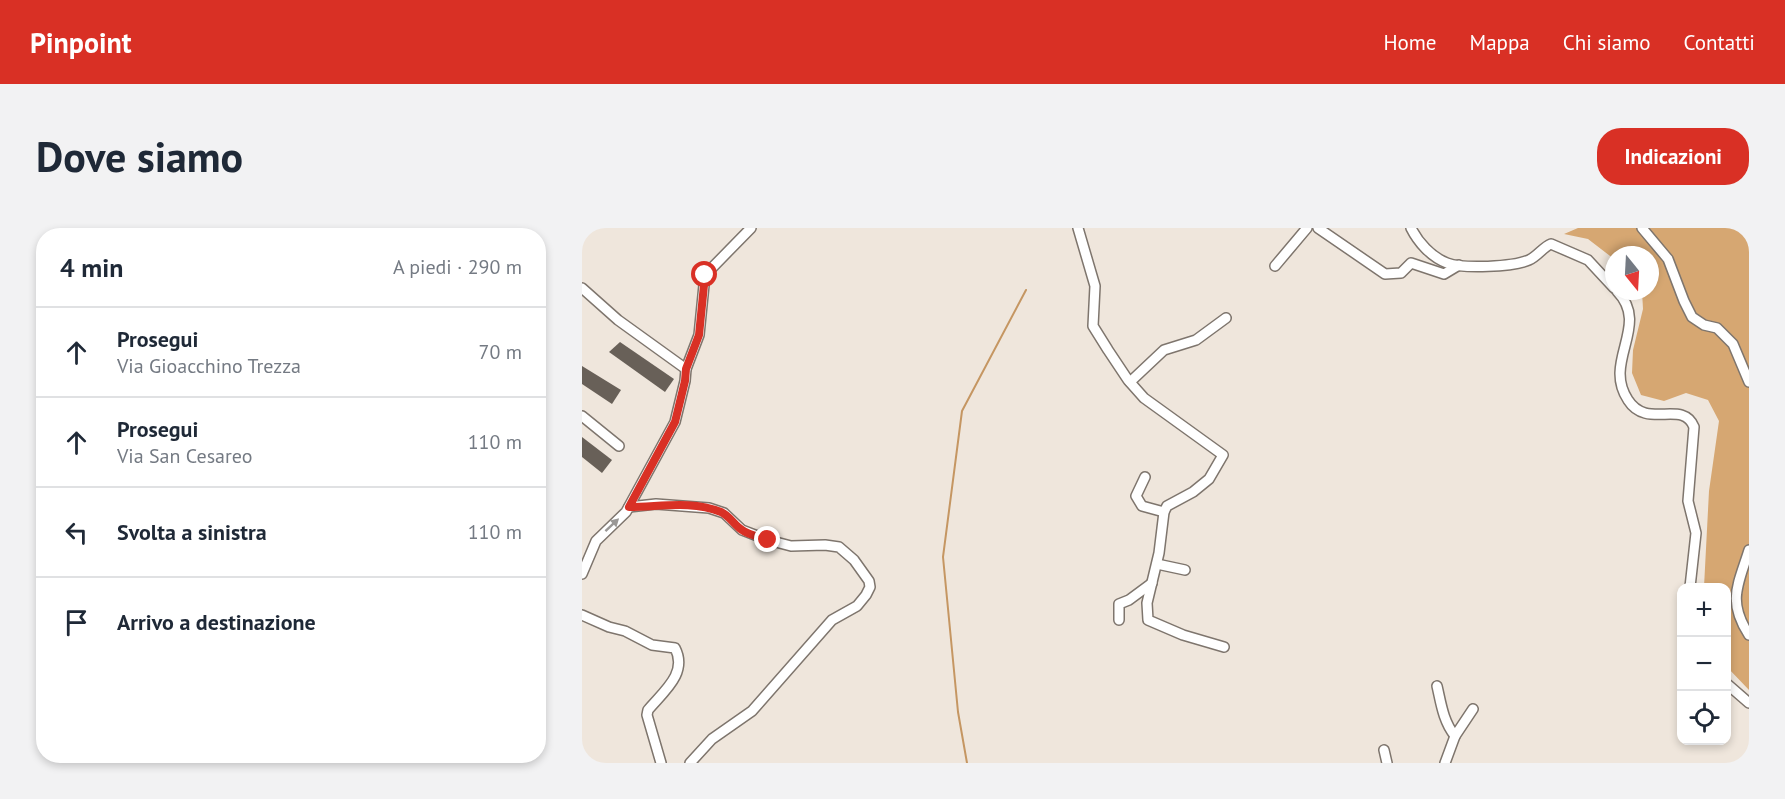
<!DOCTYPE html>
<html lang="it">
<meta charset="utf-8">
<style>
body{margin:0;font-family:"PT Sans",sans-serif;background:#f2f2f3;color:#1f2937}
.controls{position:absolute;right:18px;bottom:18px;display:grid;overflow:hidden;border-radius:12px;box-shadow:0 3px 9px #0003}
.controls button{width:54px;height:54px;display:grid;place-items:center;padding:0;border:0;border-bottom:2px solid #e0e1e3;background:#fff;color:#1f2937;font:30px sans-serif}
.compass{position:absolute;left:1023px;top:18px;width:54px;height:54px;border-radius:50%;background:#fff;box-shadow:0 3px 9px #0003;rotate:162deg}
.stop{position:absolute;width:18px;height:18px;margin:-14px;border:4px solid #d93025;border-radius:50%;background:#fff}
.stop.end{background:#d93025;border-color:#fff;box-shadow:0 2px 6px #0008}
.list{margin:0;padding:0;list-style:none}
h2{display:flex;justify-content:space-between;align-items:center;height:78px;margin:0;padding:0 24px;font-size:26px}
h2 small{font-size:20px;font-weight:400;color:#747a83}
.list li{display:grid;grid-template-columns:39px 1fr auto;gap:18px;align-items:center;box-sizing:border-box;height:90px;padding:0 24px;border-top:2px solid #e0e1e3}
.list b{display:block;font-size:22px;white-space:nowrap}
.list p{margin:0;font-size:20px;white-space:nowrap;color:#747a83}
.list em{font-size:20px;font-style:normal;color:#747a83}
.icon{flex:none;width:33px;height:33px;fill:none;stroke:currentColor;stroke-width:2;stroke-linecap:round;stroke-linejoin:round}
.map{position:relative;flex:none;width:1167px;height:535px;overflow:hidden;border-radius:24px}
header{display:flex;align-items:center;gap:36px;box-sizing:border-box;height:84px;padding:0 30px;background:#d93025;color:#fff}
header strong{font-size:28px}
nav{display:flex;gap:33px;margin-inline-start:auto;font-size:21px}
.intro{display:flex;align-items:center;justify-content:space-between;box-sizing:border-box;height:144px;padding:0 36px}
h1{margin:0;font-size:42px}
.button{padding:15px 27px;border-radius:24px;background:#d93025;color:#fff;font-size:21px;font-weight:700}
main{display:flex;gap:36px;padding:0 36px}
aside{flex:1;background:#fff;border-radius:24px;box-shadow:0 3px 9px #0003}
.map>svg:first-child{display:block}
.forest{fill:#d6a772}
.lines{fill:none;stroke-linecap:round;stroke-linejoin:round}
.stream{stroke:#c59662;stroke-width:2}
.building{fill:#686058}
.minor-casing{stroke:#7e756d;stroke-width:12}
.minor{stroke:#fff;stroke-width:9}
.oneway{fill:#9a9896}
.route{stroke:#d93025;stroke-width:8}
</style>
<header>
<strong>Pinpoint</strong>
<nav><a>Home</a><a>Mappa</a><a>Chi siamo</a><a>Contatti</a></nav>
</header>
<div class="intro"><h1>Dove siamo</h1><a class="button">Indicazioni</a></div>
<main>
<aside>
<h2>4 min<small>A piedi · 290 m</small></h2>
<ul class="list">
<li><svg class="icon" aria-label="ahead" viewBox="0 0 24 24"><path d="M12 20V5M6 11l6-6 6 6"/></svg><div><b>Prosegui</b><p>Via Gioacchino Trezza</p></div><em>70 m</em></li>
<li><svg class="icon" aria-label="ahead" viewBox="0 0 24 24"><path d="M12 20V5M6 11l6-6 6 6"/></svg><div><b>Prosegui</b><p>Via San Cesareo</p></div><em>110 m</em></li>
<li><svg class="icon" aria-label="left" viewBox="0 0 24 24"><path d="M17 20v-9H6M10 6l-5 5 5 5"/></svg><div><b>Svolta a sinistra</b></div><em>110 m</em></li>
<li><svg class="icon" aria-label="arrive" viewBox="0 0 24 24"><path d="M6 21V4h12l-3 4 3 4H6"/></svg><div><b>Arrivo a destinazione</b></div></li>
</ul>
</aside>
<div class="map">
<svg width="1167" height="535" viewBox="0 0 1167 535">
<rect width="100%" height="100%" fill="#efe6dc"/>
<polygon class="forest" points="996,0 1167,0 1167,462 1145,439 1144,359 1122,359 1127,263 1137,193 1126,172 1104,165 1082,173 1059,167 1050,145 1051,122 1061,81 1060,63 1068,63 1068,27 1032,27 1032,31 1006,11 982,6"/>
<g class="lines">
<polyline class="stream" points="385,535 376,484 361,329 380,183 444,62"/>
</g>
<g class="building">
<polygon points="38,114 92,151 83,164 27,124"/>
<polygon points="0,138 39,162 30,176 0,156"/>
<polygon points="0,209 30,232 20,245 0,229"/>
</g>
<g class="lines">
<defs>
<g id="minor">
<polyline points="496,0 513,58 511,98 526,122 546,152 562,170 641,227 627,251 611,264 585,278 582,284 577,325 565,375 566,392 601,407 642,419"/>
<polyline points="736,0 803,46 819,45 829,35 862,46 877,37"/>
<path d="M829 0C836 14 849 29 865 35 881 41 931 39 947 32 956 28 961 19 969 16L1006 32 1032 60"/>
<polyline points="1060,0 1086,31 1102,73 1110,89 1122,97 1135,100 1151,116 1167,154"/>
<polyline points="693,38 725,0"/>
<polyline points="0,60 36,92 104,141"/>
<path d="M1035 63C1069 98 1020 133 1046 172 1065 202 1101 171 1112 199L1106 273 1114 305 1108 359"/>
<polyline points="548,154 582,122 614,112 644,90"/>
<polyline points="0,188 37,218"/>
<polyline points="563,249 554,268 560,278 582,284"/>
<polyline points="47,279 74,276 127,280 142,285 160,302 186,312 209,318 243,317 257,319 272,332 287,353 288,359 284,367 275,378 250,392 170,483 130,511 108,535"/>
<path d="M1167 322C1156 357 1145 373 1167 407"/>
<polyline points="575,336 603,342"/>
<polyline points="0,346 14,313 44,284 93,194 103,153 104,141 117,107 123,47 169,0"/>
<path d="M0 387 27 399 43 403 70 417 93 420C106 445 82 463 66 482L65 487 79 535"/>
<polyline points="537,392 537,376 547,372 570,355"/>
<polyline points="1144,455 1167,475"/>
<path d="M855 458C859 475 861 493 873 508"/>
<polyline points="802,522 805,535"/>
<polyline points="863,535 873,508 891,481"/>
</g>
</defs>
<use href="#minor" class="minor-casing"/>
<use href="#minor" class="minor"/>
</g>
<defs><path id="oneway-solid" d="M-6-.8H1V-3.2L6.5 0L1 3.2V.8H-6Z" transform="scale(1.5)"/></defs>
<use class="oneway" href="#oneway-solid" transform="translate(30 297) rotate(-43)"/>
<g class="lines">
<path class="route" d="M123 47 117 107 104 141 103 153 93 194 47 279C78 279 109 272 139 284 148 288 152 297 160 302 167 307 178 309 186 312"/>
</g>
</svg>
<div class="controls">
<button>+</button>
<button>−</button>
<button><svg class="icon" aria-label="locate" viewBox="0 0 24 24"><circle cx="12" cy="12" r="6"/><path d="M12 2v4M12 18v4M2 12h4M18 12h4"/></svg></button>
</div>
<svg class="compass" viewBox="-18 -18 36 36"><path d="M0-13l5 13h-10z" fill="#e53935"/><path d="M0 13l5-13h-10z" fill="#747a83"/></svg>
<div class="stop" style="left:123px;top:47px"></div>
<div class="stop end" style="left:186px;top:312px"></div>
</div>
</main>
